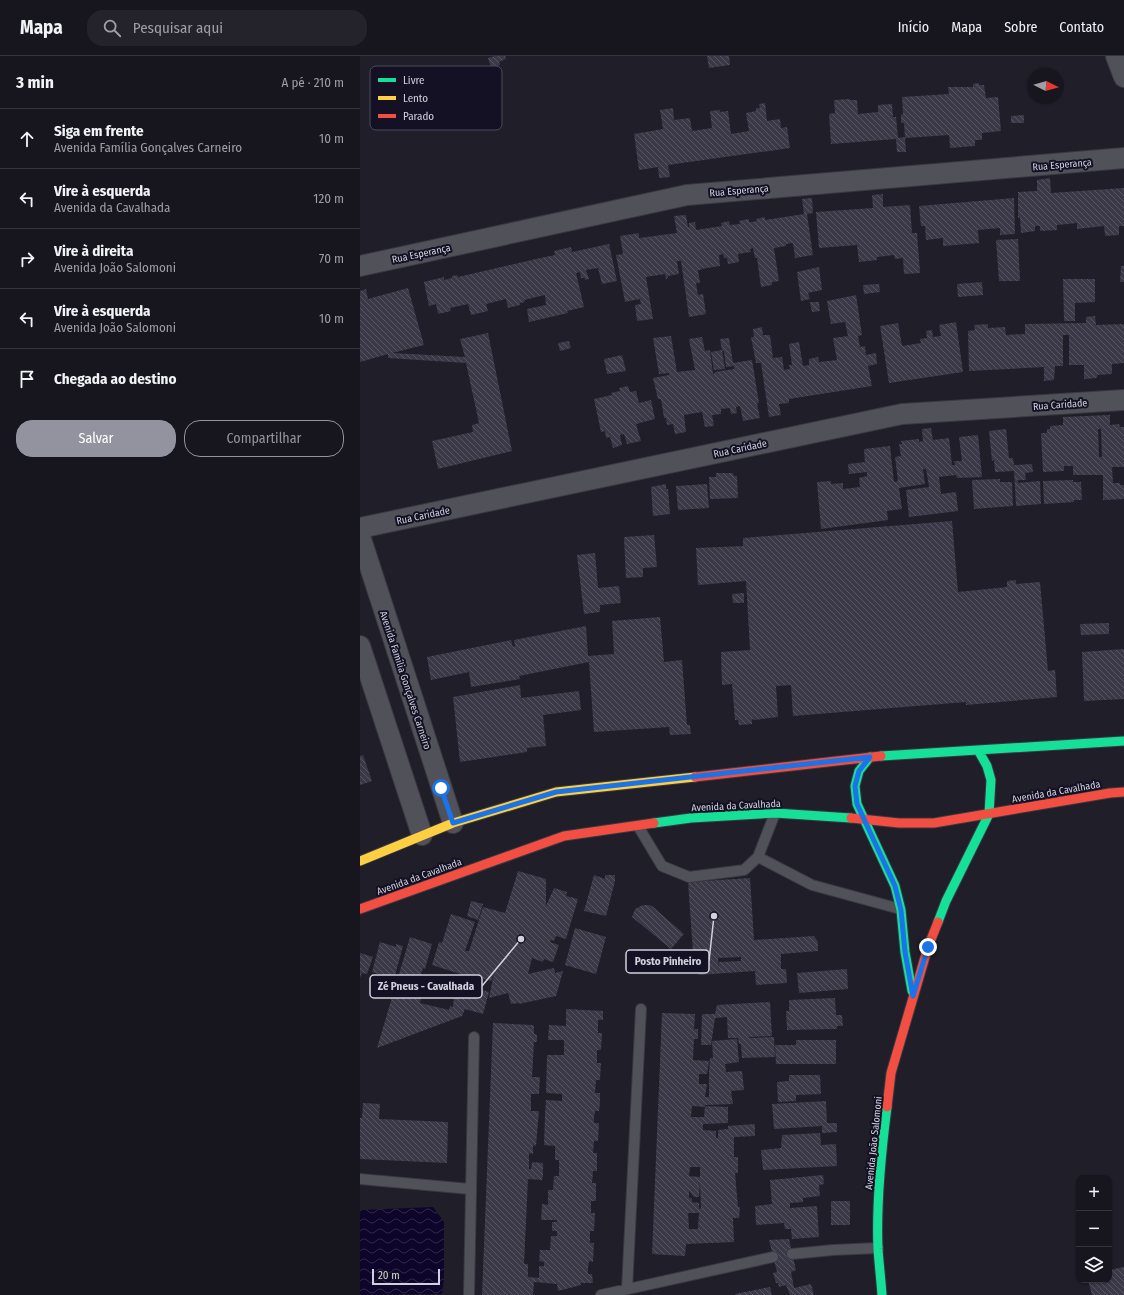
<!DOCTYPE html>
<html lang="pt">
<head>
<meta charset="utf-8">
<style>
	body { margin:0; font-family:"Fira Sans Condensed",sans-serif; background:#24232c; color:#f1f3f6 }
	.controls { position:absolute; right:12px; bottom:12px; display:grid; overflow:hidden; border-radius:8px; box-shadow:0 1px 3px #0004 }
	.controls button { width:36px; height:36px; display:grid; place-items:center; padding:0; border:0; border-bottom:1px solid #36353d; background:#17161f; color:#f1f3f6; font:20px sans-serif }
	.compass { position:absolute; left:668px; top:12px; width:36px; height:36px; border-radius:50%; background:#17161f; box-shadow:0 1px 3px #0004; rotate:95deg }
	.scale { position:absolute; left:12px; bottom:10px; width:68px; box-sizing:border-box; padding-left:4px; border:2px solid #d1d1de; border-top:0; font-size:11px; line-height:14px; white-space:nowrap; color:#d1d1de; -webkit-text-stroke:3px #131123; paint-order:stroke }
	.stop { position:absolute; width:12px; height:12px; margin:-9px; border:3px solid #1a73e8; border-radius:50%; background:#fff }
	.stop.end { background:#1a73e8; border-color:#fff; box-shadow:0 1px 4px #0008 }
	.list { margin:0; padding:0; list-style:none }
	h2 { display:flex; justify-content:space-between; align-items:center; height:52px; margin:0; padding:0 16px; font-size:17px }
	h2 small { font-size:13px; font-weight:400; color:#9e9fa4 }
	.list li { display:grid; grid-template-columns:26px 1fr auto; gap:12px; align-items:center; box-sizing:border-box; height:60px; padding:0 16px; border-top:1px solid #36353d }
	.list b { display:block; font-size:15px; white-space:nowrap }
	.list p { margin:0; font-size:13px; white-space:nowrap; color:#9e9fa4 }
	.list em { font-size:13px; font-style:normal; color:#9e9fa4 }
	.actions { display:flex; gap:8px; padding:12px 16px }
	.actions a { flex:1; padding:9px 0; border:1px solid #93929f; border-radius:16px; text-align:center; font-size:14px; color:#93929f }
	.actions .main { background:#93929f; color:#fff }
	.icon { flex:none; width:22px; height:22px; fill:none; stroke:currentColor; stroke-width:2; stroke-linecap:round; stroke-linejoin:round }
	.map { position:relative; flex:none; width:764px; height:1239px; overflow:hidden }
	header { display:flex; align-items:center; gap:24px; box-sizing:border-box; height:56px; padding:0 20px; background:#17161f; border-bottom:1px solid #36353d }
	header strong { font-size:19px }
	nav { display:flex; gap:22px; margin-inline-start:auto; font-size:14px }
	.search { width:280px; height:36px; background:#24232c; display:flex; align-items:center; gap:10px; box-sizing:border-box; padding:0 14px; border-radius:16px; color:#9e9fa4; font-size:15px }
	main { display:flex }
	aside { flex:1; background:#17161f }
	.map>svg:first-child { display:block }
	.water { fill:url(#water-waves) }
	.building { fill:url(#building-back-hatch); fill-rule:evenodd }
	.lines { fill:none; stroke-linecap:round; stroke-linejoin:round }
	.lane-casing { stroke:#3a3942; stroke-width:12 }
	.street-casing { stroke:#3a3942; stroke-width:22 }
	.fast-casing { stroke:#3a3942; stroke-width:11 }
	.slow-casing { stroke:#3a3942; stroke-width:11 }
	.jam-casing { stroke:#3a3942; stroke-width:11 }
	.lane { stroke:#515159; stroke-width:10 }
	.street { stroke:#515159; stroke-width:20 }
	.fast { stroke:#16e098; stroke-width:9 }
	.slow { stroke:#ffcf43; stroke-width:9 }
	.jam { stroke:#f24e42; stroke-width:9 }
	.route { stroke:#1a73e8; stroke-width:5 }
	.labels { text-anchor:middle; stroke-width:4; stroke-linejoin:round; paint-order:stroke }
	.street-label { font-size:10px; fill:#d1d1de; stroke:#131123 }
	.key { fill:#131123; stroke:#4c4b5b; stroke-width:1 }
	.key-label { font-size:11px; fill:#d1d1de }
	.leader { fill:none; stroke:#d1d1de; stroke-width:1.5 }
	.callout-dot { fill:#d1d1de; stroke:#131123; stroke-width:1.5 }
	.callout { fill:#131123; stroke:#d1d1de; stroke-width:1.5 }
	.callout-label { font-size:11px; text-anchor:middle; font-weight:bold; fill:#d1d1de }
</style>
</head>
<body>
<header>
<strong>Mapa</strong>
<div class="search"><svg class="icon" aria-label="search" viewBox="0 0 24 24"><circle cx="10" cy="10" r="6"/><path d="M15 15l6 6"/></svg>Pesquisar aqui</div>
<nav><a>Início</a><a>Mapa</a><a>Sobre</a><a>Contato</a></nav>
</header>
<main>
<aside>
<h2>3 min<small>A pé · 210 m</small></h2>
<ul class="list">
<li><svg class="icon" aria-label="ahead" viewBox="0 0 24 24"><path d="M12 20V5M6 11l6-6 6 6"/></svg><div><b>Siga em frente</b><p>Avenida Família Gonçalves Carneiro</p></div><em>10 m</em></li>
<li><svg class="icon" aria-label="left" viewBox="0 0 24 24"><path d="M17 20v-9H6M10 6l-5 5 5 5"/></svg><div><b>Vire à esquerda</b><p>Avenida da Cavalhada</p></div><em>120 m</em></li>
<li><svg class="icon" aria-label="right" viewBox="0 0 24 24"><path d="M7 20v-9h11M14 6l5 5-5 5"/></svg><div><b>Vire à direita</b><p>Avenida João Salomoni</p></div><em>70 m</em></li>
<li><svg class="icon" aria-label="left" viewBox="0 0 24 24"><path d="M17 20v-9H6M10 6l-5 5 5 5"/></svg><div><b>Vire à esquerda</b><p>Avenida João Salomoni</p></div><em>10 m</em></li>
<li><svg class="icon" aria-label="arrive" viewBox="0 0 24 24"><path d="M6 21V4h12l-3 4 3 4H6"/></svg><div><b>Chegada ao destino</b></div></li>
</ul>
<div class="actions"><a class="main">Salvar</a><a>Compartilhar</a></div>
</aside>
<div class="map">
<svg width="764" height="1239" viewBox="0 0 764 1239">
	<defs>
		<pattern id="water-waves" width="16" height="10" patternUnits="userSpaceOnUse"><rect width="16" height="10" fill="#0e052b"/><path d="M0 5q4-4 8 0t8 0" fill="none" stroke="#302849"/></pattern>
		<pattern id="building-back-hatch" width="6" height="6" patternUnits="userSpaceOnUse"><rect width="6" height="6" fill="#3b3948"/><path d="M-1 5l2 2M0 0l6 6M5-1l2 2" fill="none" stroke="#565562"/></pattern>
	</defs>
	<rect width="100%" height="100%" fill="#1f1e29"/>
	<path class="water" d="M73 1151 84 1166V1224L82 1238 0 1239V1154Z"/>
	<path class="building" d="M135 0H145L146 3 139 6 140 9 131 12 128 2Z
		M347 0H369L370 9 349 12Z
		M619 27V29H624L626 42 638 41 641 75 622 77V84H615V90L590 92 589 79 545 82 544 67H541V59L543 58 542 41 589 38 588 31H613V28Z
		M490 43V44H497L498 58 518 56V49L532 48 533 61H536L538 82 545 81 546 96H537L536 83 471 88 469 58 475 57 474 44Z
		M405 47 407 65 420 63 421 72 427 71 430 92 308 109 310 121 299 122 298 111 279 114 274 78 303 73 300 54 313 52 314 64 330 62 332 75 352 72 350 55 360 54V56L368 55 371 78 389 75 386 57 396 55V52H400L399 48Z
		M664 59V67H651V60Z
		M690 122 691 137 764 132V170H759V179L745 180 744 170 717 173V167L697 169V174L680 175V170H675V175L661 177 660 161 658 162V136L677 135V124Z
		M523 138V151L550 149 552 177H557L560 217 544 218 543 202 535 203 534 199 517 201V204L499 206 497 189 459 192 456 156 513 152 512 139Z
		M452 142 453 157 447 158 453 199 435 202 433 187 426 188V190L414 192 419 225 412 226V229L401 231 397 202H395L393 192 390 193 391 196 378 198 379 206 368 208 367 202H364L363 198 359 199 360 210 341 213 342 214H338L340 227H336L338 239 343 238 346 258 329 261 321 205H317L319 218 308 220V222L306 223 305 218 286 221 293 263 277 265 275 249 281 248 280 243 265 246 256 199 263 198 260 180 279 177V182L317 177 314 160 326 159 328 171H329V167L335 166 336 174 362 170 361 167 369 165 370 169 380 168 379 165 389 163V166H392L397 165 396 163 405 161V164L444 158 442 143Z
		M654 142 655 178 640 179V172L618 174 619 187 583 190V182L566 184 565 170H561L559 150Z
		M658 183 660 225H639L636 184Z
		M249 188 257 225 242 228 238 212 226 214 229 223 225 224V222H221L220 216 216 217 224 251 207 255 208 257 169 266 167 253 186 249 185 239 164 244 165 246 160 247V249L148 252 146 243 126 248 128 255 111 259 108 248 90 252 91 255 78 258 76 248 69 250 64 226 84 221V224L92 222V220L97 219 98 221 176 203 195 199 194 195 211 191 212 196Z
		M761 210H764V226H760Z
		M459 211 462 234 448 237 450 243 441 245 437 216Z
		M703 223H735V246L715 247V265H704Z
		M622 226 623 239 598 241 597 228Z
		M519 228 520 236 504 238 503 229Z
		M48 232 64 289 32 297 105 301 100 283 128 277 152 395 78 413 72 385 113 376 112 369 119 367 106 307 28 302V298L0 306V235L6 233 8 243Z
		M496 239 502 279 498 280 500 291 505 290 506 299 516 297 517 308 508 310 512 330 429 343V347L419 348 421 359 409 361 401 307H396L391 281H394L393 273 402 271 403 279H410L413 302 422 301 424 314 430 313 429 309H432L429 288 439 286 443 310 449 309V303L458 301 459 306 477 304 473 282 488 280 485 266 471 268 467 245Z
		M450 246H459L460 255 452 256Z
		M735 260 736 269 764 268V307L752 308V318L737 319V322L724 323V309H709V279H703V310H695L694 324 684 325V311L609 315 608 275 615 274 614 269 628 268V272L645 271 646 279 665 278V268L726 267V261Z
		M596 266 603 316 529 327 520 270 538 267 542 290 561 287 560 283 567 282 566 275 572 274 573 281 581 280 579 269Z
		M311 280 317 316 335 314 329 283 342 281 345 295 350 294 353 318 355 317V316L374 313V310L366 311 364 295H362L360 283 369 282 373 307 392 304 399 347H397L400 362 383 365 380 350 376 351 377 357 371 358 370 352 361 353V358L352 359 354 370 345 371 342 356 324 359 326 376 315 378 313 368 307 369 306 362H304L301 343H298L293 322 309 319V317L299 318 293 282Z
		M209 285 211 292 200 295 198 287Z
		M362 294 365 313 354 314 351 296Z
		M262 299 266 315 247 318 244 303Z
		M268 330 270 336 276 335 279 347 291 344 295 363 276 368 281 385 267 388 264 378 260 379 262 389 253 392 250 381 246 382 245 375 241 376 234 343 252 339 251 337 260 335 259 332Z
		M750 359V369L759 368 760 371H764V411H752L753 427H760V429H764V443L743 444V419H713V410H704V415L683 416 681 377H687V373H690V370L703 369V361ZM738 373H741L742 401H739Z
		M571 372 573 384 589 382 592 409H595L594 405H602L599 381 618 379 622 421 597 422 596 419 579 421 581 438 596 436 598 455 549 461 546 434 569 431 566 413H563L565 428 539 432 542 453 527 455 528 464 461 473 457 426 471 425V428L483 427V433L500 431 499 422 507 420V416L489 418 488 408 505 406 504 393 530 390 534 426 538 425 535 401 541 400 539 388H542L541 385 559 383V386L563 385 562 373Z
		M646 373 649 402H653L654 409 672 408 673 416 665 417 666 424H658V427L680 425 681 448 656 450 654 415 635 416 634 404 632 405 629 375Z
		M356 417H373L374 420H377L378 442 350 443 349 421H356Z
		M640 423V426H652L653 450 614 453 612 424Z
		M713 424V426H721L722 444H714V446L684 448 683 425Z
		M306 428V433H308L310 458 293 460 291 431Z
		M347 428 349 452 318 454 316 430Z
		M592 465 598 536 647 531V525L656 524V528L680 526 688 615 695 614 697 641 606 649V646L433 660 431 629 416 630 418 661 395 664 392 663V668L379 669 378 664H375L372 628 362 629 361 596 390 594 386 525 338 529 336 492 383 490V482Z
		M294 479 297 511 283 512V521L266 522 264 481Z
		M235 497 238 532 259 530 261 547 240 549V556L224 558 217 499Z
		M384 537V547H373L372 538Z
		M300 561 304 606 322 604 327 669H330L331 678 310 679 309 671 234 676 229 606 159 620 160 623 111 631 109 616 71 624 67 601 151 584 153 591 155 590 154 584 226 570 228 600 254 598 252 565Z
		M749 567V578L721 579 720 568Z
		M764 593V643L724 645 722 596Z
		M160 629 161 642 219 635 221 654 183 659 186 690 167 692V696L100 706 93 641Z
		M3 699 12 725 0 729V700Z
		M158 815 186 823V850L194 832 207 836 206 840 218 843 206 883 196 880 194 885 191 884 190 886 199 889 193 906 184 903 183 906 172 902 168 918 194 912 195 917 203 915 196 940 159 948V947L151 948 148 937 129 942 134 917 131 925 117 921 116 923 72 909 79 886 82 887 91 858 115 866 105 895H109L123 851 145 857Z
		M234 819 245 823V819H255V825L246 860 224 855Z
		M390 822 394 884 454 880 458 886V895L421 898V913H426L427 927 396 929 395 915 338 919 337 896H333L328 826ZM381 901V905L359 906V913L358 902Z
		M111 845 123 848 118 864 107 860Z
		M283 849H288L292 850 324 878 311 893 272 861 275 853Z
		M215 872 246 881 236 918 205 909Z
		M50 881 72 888 65 913 63 912 54 940 61 942 60 947 89 954 90 950 93 951 94 940H96L100 928 129 936 123 958 105 953 102 960 17 992Z
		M20 886 36 891V888L43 890 34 923 12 916Z
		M0 897 13 901 7 918 2 917 0 922Z
		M487 913 488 933 439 937 437 917Z
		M475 942 476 959H482L483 970H477V973L427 974 426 955H429V944Z
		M410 946 412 980 389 981V982L414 981 415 1001 382 1002 381 988H379L378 982H368L367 961 355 962 351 989H341L342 958H355L357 949Z
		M206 953 243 955V964H238V977H242L241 994H237V1007H241L240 1024H236L235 1037H240V1046L239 1055H235L234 1061V1067H239L238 1085H234L233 1097H237V1115H233L232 1127H236V1145H231V1157H235L234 1175H230V1187H234L233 1206 229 1205 228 1212V1218H232L233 1227H220L221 1229 198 1235 197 1228 174 1226 173 1239H122L133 967 172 969 174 970V978L177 979V986H174L172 1021H180L179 1038H171V1055H179L176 1090 173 1089V1098L169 1097V1113H171L172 1106 183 1107V1120L182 1124 168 1123 164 1208H168V1221L179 1222V1210H184V1206L179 1205 180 1194H190L191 1180H197V1175H192V1166H197V1164H181L182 1148 188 1149V1134H193L194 1120H199V1104H195V1090L184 1089 185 1059 186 1044 202 1045V1038L186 1037 187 999H204V984H188L189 969 206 970Z
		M302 957 335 958 334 973H338V983H334L333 1004 349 1005 347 1018H339V1028H347L345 1041H349V1017L350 1002H353L352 985 377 983 379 1006 365 1008 366 1016 382 1015 384 1034 371 1035 373 1048 345 1049V1051L332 1050 331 1061H344L345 1050 368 1051V1067L343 1068V1074L356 1075V1082H358V1074L368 1073V1070L395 1068V1080L374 1081V1101H378V1117H375L378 1151H380L379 1162H373L374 1186 326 1188 325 1200 292 1198ZM330 1111H340V1121L329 1120ZM340 1125 341 1152 339 1153V1147L332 1146V1142H329V1135L334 1141H339ZM328 1157H339L338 1173H329Z
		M436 984H476V1008H416L415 989H436Z
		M429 1019H460L461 1038 436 1039V1045L418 1046 417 1026 429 1025Z
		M466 1045 467 1067H477V1076L462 1077V1070L414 1073 412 1048Z
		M3 1047 20 1048 19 1063 88 1066 87 1107 0 1103V1062H2Z
		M460 1077 461 1089 476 1088 477 1110 403 1114 401 1094 421 1092 422 1079Z
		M463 1119 464 1128 459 1129 460 1140 443 1142V1146L430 1147V1152L457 1150 459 1181 432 1183 431 1173H425L424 1167 396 1169 395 1150 412 1148 410 1124Z
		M471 1145H490V1169H471Z
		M429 1183 436 1214 431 1216 434 1232 451 1228 454 1239H430L426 1229 419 1231 418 1227H416L413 1217 417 1216 409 1184Z
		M764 1211V1239H732L728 1224H749V1214Z
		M410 1231 412 1239H375V1238Z"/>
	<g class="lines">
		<defs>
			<path id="lane" d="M278 770 302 810 329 821 384 814 398 801 415 757
				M398 801 452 829 540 853
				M0 1123 110 1133
				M432 1198 473 1194 518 1192
				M267 1233 281 953
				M109 1239 114 981
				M241 1239 413 1201"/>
			<path id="street" d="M756 0 764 21
				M0 210 327 139 764 102
				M0 472 542 358 764 344
				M0 480 93 767
				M0 590 62 779"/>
			<path id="fast" d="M521 700 764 685
				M510 701 499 715 495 730 497 748 535 830 541 854 545 896 552 935
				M294 767 331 762 415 757 491 762
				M578 866 586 845 629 758 631 724 627 710 618 694
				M522 1239C521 1224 519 1208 518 1193 516 1146 521 1098 527 1051"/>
			<path id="slow" d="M0 805 93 767 196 736 335 721"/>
			<path id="jam" d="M335 721 521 700
				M491 762 539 767H574L750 737 764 736
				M0 853 204 780 294 767
				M527 1051 531 1017 568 891 578 866"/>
		</defs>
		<use href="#lane" class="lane-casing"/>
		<use href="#street" class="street-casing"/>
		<use href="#fast" class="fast-casing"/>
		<use href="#slow" class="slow-casing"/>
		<use href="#jam" class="jam-casing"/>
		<use href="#lane" class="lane"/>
		<use href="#street" class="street"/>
		<use href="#fast" class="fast"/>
		<use href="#slow" class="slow"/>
		<use href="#jam" class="jam"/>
	</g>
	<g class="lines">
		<path class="route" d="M81 732 93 767 196 736 510 701 499 715 495 730 497 748 535 830 541 854 545 896 553 940 568 891"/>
	</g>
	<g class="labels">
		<g class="street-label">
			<text transform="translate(702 108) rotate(-5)" y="4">Rua Esperança</text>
			<text transform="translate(379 134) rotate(-5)" y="4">Rua Esperança</text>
			<text transform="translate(61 197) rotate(-12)" y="4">Rua Esperança</text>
			<text transform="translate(700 348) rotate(-4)" y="4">Rua Caridade</text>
			<text transform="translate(380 392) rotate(-12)" y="4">Rua Caridade</text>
			<text transform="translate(63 459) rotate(-12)" y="4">Rua Caridade</text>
			<text transform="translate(46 624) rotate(72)" y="4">Avenida Família Gonçalves Carneiro</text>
			<text transform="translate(696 735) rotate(-10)" y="4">Avenida da Cavalhada</text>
			<text transform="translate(376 749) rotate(-3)" y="4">Avenida da Cavalhada</text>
			<text transform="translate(59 820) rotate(-20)" y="4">Avenida da Cavalhada</text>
			<text transform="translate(513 1087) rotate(-84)" y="4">Avenida João Salomoni</text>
		</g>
	</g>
	<rect x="10" y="10" width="132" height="64" rx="6" class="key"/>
	<rect x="18" y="22" width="18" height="4" fill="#16e098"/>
	<rect x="18" y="40" width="18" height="4" fill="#ffcf43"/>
	<rect x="18" y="58" width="18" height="4" fill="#f24e42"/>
	<g class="key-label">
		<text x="43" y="28">Livre</text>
		<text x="43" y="46">Lento</text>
		<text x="43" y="64">Parado</text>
	</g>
	<path class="leader" d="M354 860L349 905M161 883L122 930"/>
	<g class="callout-dot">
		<circle cx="354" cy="860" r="4"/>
		<circle cx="161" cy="883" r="4"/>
	</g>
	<g class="callout">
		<rect x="266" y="894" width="83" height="23" rx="4"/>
		<rect x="10" y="919" width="112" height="23" rx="4"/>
	</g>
	<g class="callout-label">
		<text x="308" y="909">Posto Pinheiro</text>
		<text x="66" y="934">Zé Pneus - Cavalhada</text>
	</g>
</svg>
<div class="controls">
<button>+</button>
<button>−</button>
<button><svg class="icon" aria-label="layers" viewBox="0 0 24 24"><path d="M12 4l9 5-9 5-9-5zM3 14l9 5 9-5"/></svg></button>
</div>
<svg class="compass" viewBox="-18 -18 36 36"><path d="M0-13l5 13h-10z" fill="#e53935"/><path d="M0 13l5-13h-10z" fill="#9e9fa4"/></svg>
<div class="scale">20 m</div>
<div class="stop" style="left:81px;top:732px"></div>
<div class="stop end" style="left:568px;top:891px"></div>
</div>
</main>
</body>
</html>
